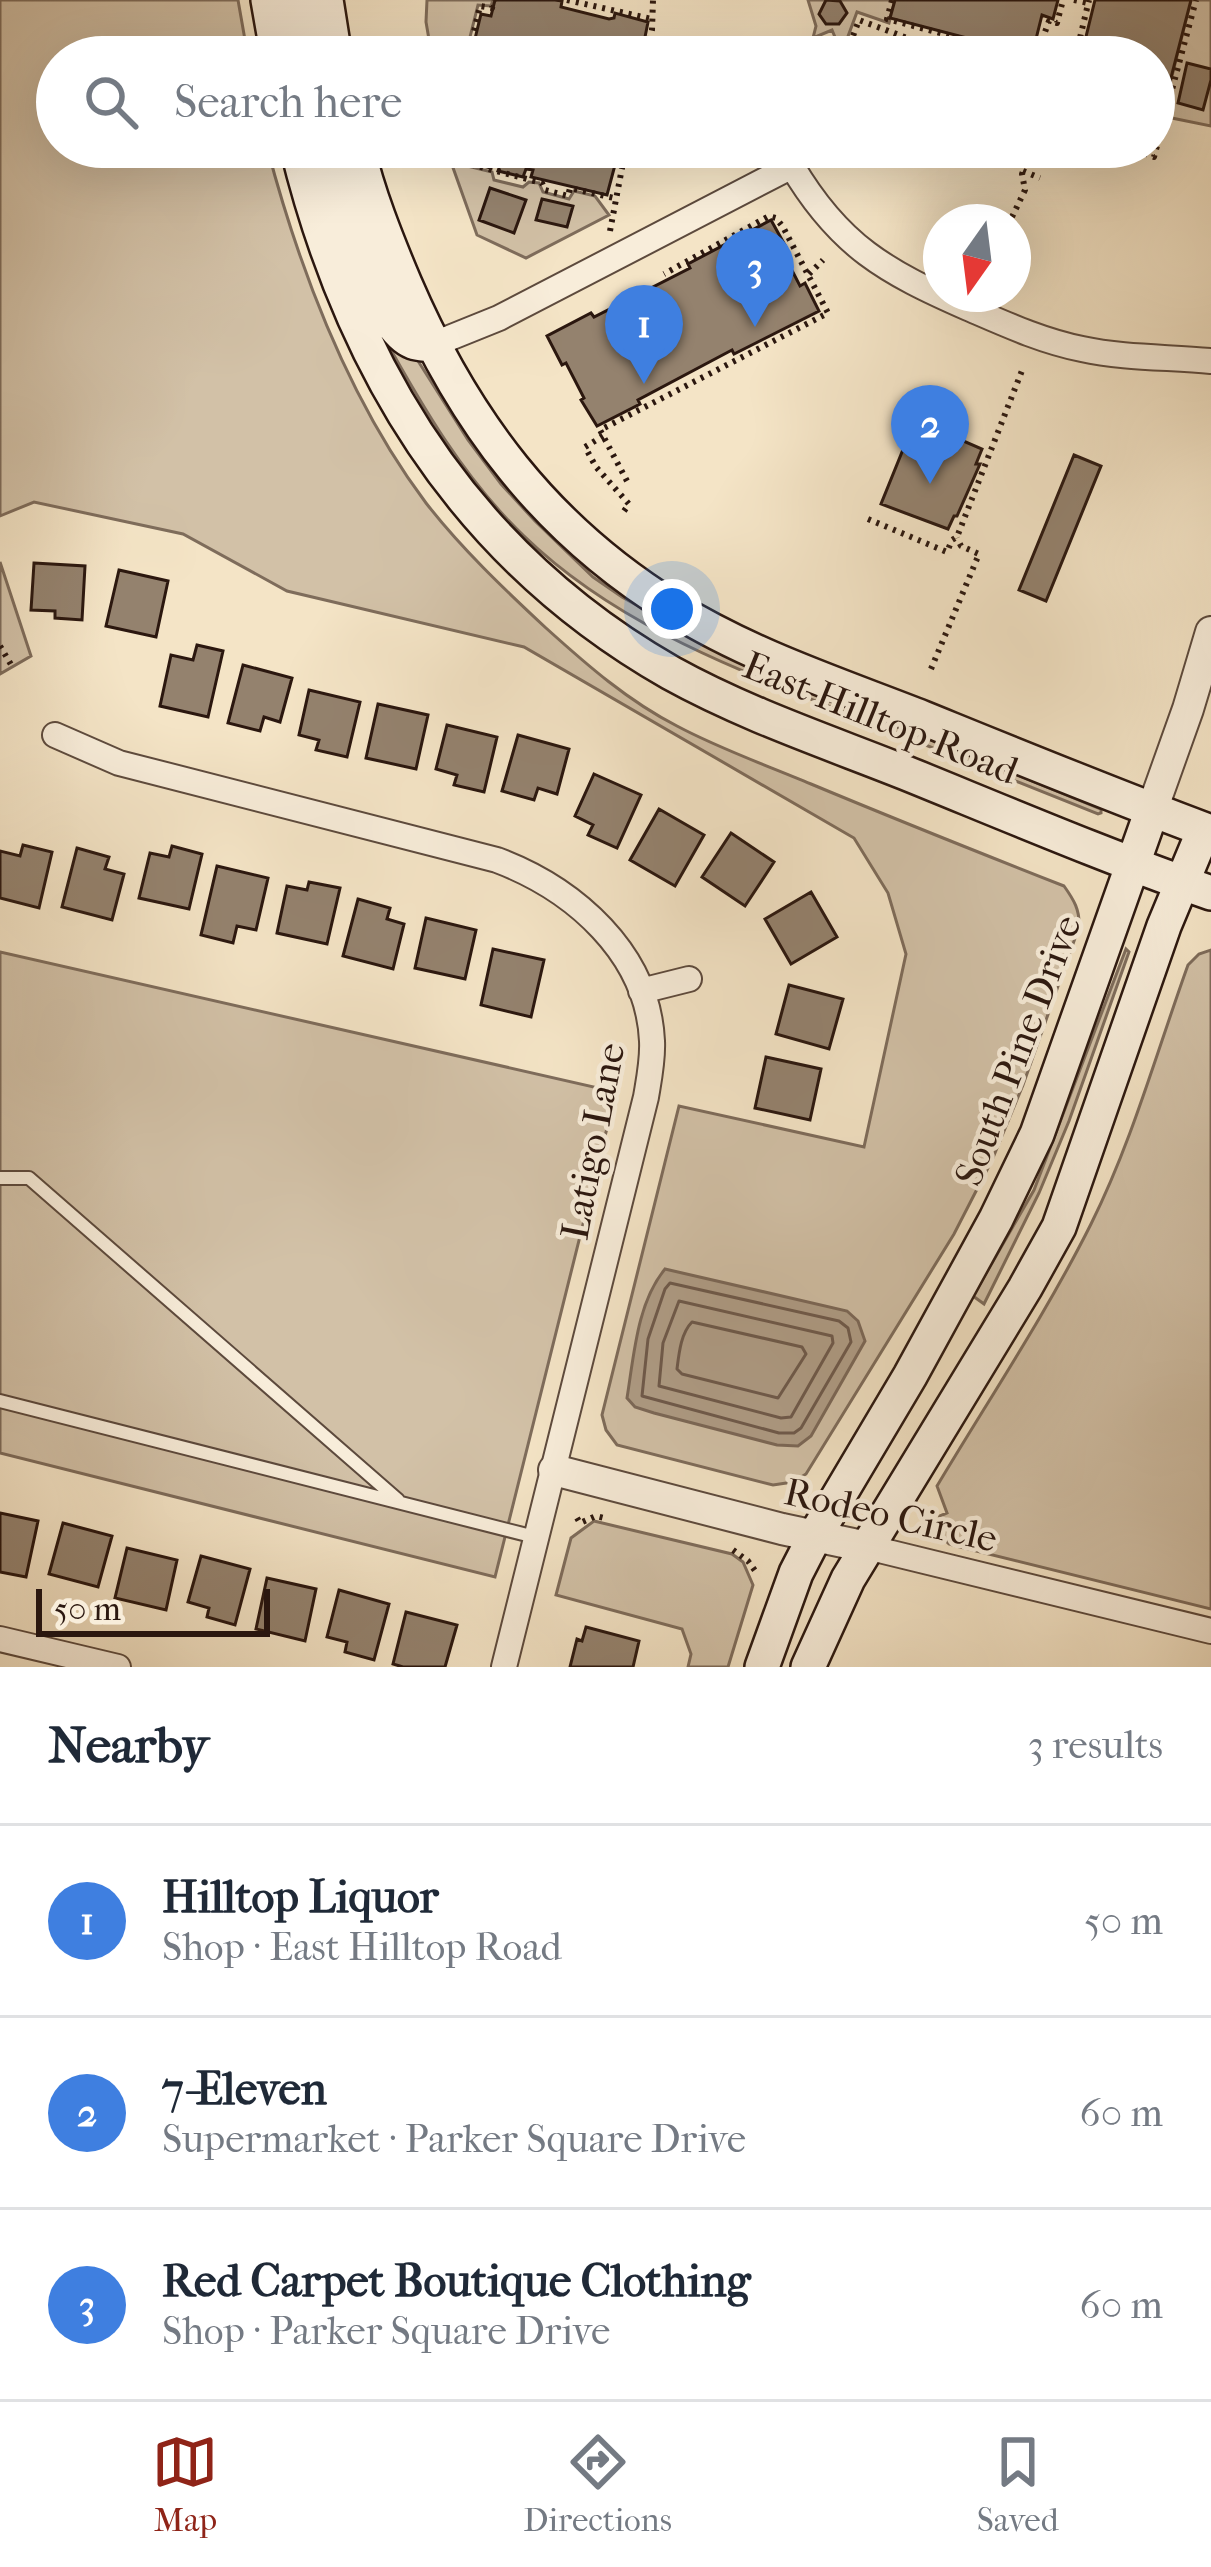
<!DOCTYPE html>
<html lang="en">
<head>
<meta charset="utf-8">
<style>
	body { margin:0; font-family:"IM FELL French Canon",serif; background:#f2f2f3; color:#1f2937 }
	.compass { position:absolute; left:923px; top:204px; width:108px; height:108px; border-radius:50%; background:#fff; box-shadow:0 12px 48px #0002; rotate:194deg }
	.scale { position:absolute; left:36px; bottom:30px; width:234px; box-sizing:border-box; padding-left:12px; border:6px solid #2b170f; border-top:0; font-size:33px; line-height:42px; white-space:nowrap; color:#2b170f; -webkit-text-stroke:9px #f8edda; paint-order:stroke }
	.you { position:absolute; left:672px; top:609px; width:42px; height:42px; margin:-30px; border:9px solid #fff; border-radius:50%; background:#1a73e8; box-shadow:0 0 0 18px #1a73e833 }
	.badge { display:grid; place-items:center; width:78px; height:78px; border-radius:50%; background:#8f2418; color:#fff; font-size:39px; font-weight:700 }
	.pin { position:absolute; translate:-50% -99px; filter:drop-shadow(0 3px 6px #0008) }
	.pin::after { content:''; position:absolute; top:63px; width:42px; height:36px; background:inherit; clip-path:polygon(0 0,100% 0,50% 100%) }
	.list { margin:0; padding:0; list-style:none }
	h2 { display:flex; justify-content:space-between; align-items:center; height:156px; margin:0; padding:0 48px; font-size:51px }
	h2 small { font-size:39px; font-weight:400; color:#747a83 }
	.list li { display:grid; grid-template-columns:78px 1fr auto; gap:36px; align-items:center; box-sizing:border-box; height:192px; padding:0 48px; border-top:3px solid #e0e1e3 }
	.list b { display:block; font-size:45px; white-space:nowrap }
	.list p { margin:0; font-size:39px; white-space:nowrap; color:#747a83 }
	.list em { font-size:39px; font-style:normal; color:#747a83 }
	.icon { flex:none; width:66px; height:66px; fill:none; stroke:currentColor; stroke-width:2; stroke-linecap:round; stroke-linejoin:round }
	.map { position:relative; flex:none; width:1211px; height:1667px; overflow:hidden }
	.search { position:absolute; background:#fff; box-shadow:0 12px 48px #0002; left:36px; right:36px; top:36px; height:132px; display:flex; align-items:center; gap:30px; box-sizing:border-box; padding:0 42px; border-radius:66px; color:#747a83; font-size:45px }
	.sheet { height:732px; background:#fff }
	nav { display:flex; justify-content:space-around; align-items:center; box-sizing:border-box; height:168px; border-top:3px solid #e0e1e3; background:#fff; font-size:33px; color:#747a83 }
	nav a { display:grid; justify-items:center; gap:6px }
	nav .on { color:#8f2418 }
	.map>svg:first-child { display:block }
	.green { fill:#d2c1a7; stroke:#7e6c5b; stroke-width:3 }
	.water { fill:#b09e88; stroke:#7b6858; stroke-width:3 }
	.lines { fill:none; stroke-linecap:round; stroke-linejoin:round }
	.shore { stroke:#6e5a4c; stroke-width:3 }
	.building { fill:#94826e; stroke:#2b170f; stroke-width:3 }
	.service-casing { stroke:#5d4a3d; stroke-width:16 }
	.minor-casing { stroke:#5d4a3d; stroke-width:28 }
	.tertiary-casing { stroke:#5d4a3d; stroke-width:34 }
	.secondary-casing { stroke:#2b170f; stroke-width:38 }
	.path { stroke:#2b170f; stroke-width:6; stroke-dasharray:3 6; stroke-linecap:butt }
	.service { stroke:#f8edda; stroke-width:12 }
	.minor { stroke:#f8edda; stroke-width:24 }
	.tertiary { stroke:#f8edda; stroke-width:30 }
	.secondary { stroke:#f8edda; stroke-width:33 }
	.labels { text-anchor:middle; stroke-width:9; stroke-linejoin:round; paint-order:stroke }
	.street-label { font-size:39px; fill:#2b170f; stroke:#f8edda }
</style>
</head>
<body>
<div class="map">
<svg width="1211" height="1667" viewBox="0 0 1211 1667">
	<rect width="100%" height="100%" fill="#f4e4c6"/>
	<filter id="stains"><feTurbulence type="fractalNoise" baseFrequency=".00167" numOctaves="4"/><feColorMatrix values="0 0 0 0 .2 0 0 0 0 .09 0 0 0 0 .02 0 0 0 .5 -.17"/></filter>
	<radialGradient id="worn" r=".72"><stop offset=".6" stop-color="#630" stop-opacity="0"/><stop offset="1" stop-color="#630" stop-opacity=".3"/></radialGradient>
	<path class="green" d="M0 0H238L248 57H57V147H267C300 272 348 399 426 503 461 548 504 589 546 628 587 665 628 701 677 726 720 749 766 765 811 784 895 819 980 853 1064 886 1074 900 1080 910 1079 927L1023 1085 992 1160 954 1234 806 1474 793 1482 773 1485 617 1445 606 1430 602 1415 679 1106 864 1147 906 954 888 893 854 838 524 647 287 591 183 534 34 502 0 516Z
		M427 0H493L491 6 478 5 465 57H432L426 22Z
		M808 0H895L889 23 857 12 847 39 837 42 832 30 813 38 816 26Z
		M1191 0H1211V126L1162 116Z
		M451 162 492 172 494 180 523 187 529 182 539 183 543 192 569 199 574 191 595 196 609 215 526 258 477 235Z
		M382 334 413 353 468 440 501 484 535 521 593 577 622 597 733 659 1101 809V813L1098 814C1013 780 928 746 843 712 729 666 614 623 524 536 464 479 422 406 382 334Z
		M0 562 31 656 0 674Z
		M1126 949 1129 952 1069 1121 1039 1193 984 1304 973 1296 1034 1190Z
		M1211 950V1609L956 1546 949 1544 934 1529 940 1516 947 1513 937 1486C989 1399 1046 1314 1091 1224 1132 1142 1157 1051 1188 965L1199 954Z
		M0 952 616 1092 495 1577 0 1453Z
		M594 1521 732 1554 743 1562 753 1585 728 1667H688L691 1654 682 1629 556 1595 571 1538Z"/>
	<path class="water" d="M665 1269 847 1311 858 1321 865 1341 811 1436 798 1446 777 1445 654 1413 635 1407 627 1398C634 1355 637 1303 665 1269Z"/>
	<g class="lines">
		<path class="shore" d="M670 1283 839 1321 848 1328 851 1342 801 1428 794 1433H779L642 1396 648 1339 665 1289Z
			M679 1301 832 1336 833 1343 791 1417 781 1418 659 1386 663 1343Z
			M692 1322 802 1347 806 1354 778 1398 682 1374 677 1369C679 1353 681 1333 692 1322Z"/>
	</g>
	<path class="building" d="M495 0H555L562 1 561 7 609 19 614 18 615 13 648 22 641 57H459L462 44 473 47 481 14 491 16Z
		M826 0 840 1 847 13 839 24H826L819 14Z
		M895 0H1058L1053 19 1042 15 1032 55 890 18Z
		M1095 0H1191L1158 128 1154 127V57H1081Z
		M1187 63 1211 69V80L1203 110 1178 103Z
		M460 147H618L619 150 607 195 531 177 533 170 526 169 523 177 498 171 501 163 492 160 491 168 456 159Z
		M490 188 526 200 514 233 479 220Z
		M542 199 573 206 567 227 536 220Z
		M771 220 786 247 781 249 800 286 805 283 819 311 734 354 732 350 638 400 640 404 597 426 581 400 584 398 566 363 562 365 547 336 591 313 594 317 690 268 688 264Z
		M915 420 982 449 976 464H980L957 516H954L948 529 881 504Z
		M1074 455 1101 466 1046 601 1019 590Z
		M34 563 85 566 82 620 55 618V611L31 610Z
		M119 570 168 581 156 637 106 626Z
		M197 645 223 651 208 717 160 706 171 655 193 660Z
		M243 665 292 678 280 722 264 717 260 731 228 723Z
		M309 690 360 702 347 757 316 750 319 740 299 735Z
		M378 704 428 715 416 769 366 758Z
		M447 725 497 737 484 792 454 785 457 775 436 769Z
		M518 735 569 749 557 794 538 788 534 800 502 791Z
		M594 774 641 795 617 848 588 835 593 825 575 816Z
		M659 809 704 835 675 886 630 860Z
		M731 833 774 862 745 906 702 877Z
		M23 845 52 852 39 908 0 898V851L20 856Z
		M172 846 202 854 189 909 139 898 150 853 169 857Z
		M77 848 109 857 105 869 124 874 112 920 62 907Z
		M217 866 268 878 256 930 237 926 233 943 201 935Z
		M309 882 340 888 327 944 277 933 287 886 307 890Z
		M811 892 837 937 791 964 765 919Z
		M358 899 390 908 387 919 404 924 393 969 343 956Z
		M426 918 476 930 465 979 415 968Z
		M493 949 544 960 531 1017 481 1005Z
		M789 985 843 999 829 1049 776 1034Z
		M766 1057 821 1069 810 1120 755 1108Z
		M0 1513 38 1521 26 1577 0 1572Z
		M63 1523 112 1536 98 1587 49 1574Z
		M127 1548 177 1560 166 1610 115 1598Z
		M201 1556 250 1569 235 1625 207 1617 209 1608 188 1602Z
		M267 1578 316 1589 305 1641 256 1629Z
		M339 1590 389 1604 374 1660 345 1652 347 1642 327 1637Z
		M406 1612 457 1625 445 1667H403L393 1664Z
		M586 1627 639 1641 633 1667H570L577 1639 582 1641Z"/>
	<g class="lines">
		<defs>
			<path id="service" d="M0 1178H29L398 1500
				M0 1401 535 1537"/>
			<path id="minor" d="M432 345 499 318 792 166C839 246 886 272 968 308 1005 324 1042 341 1082 349 1123 358 1168 357 1211 361
				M55 735 119 763 497 860C574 889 648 953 652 1041 653 1060 649 1079 646 1097L504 1667
				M641 991 689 979
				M867 1547 1211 1631
				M0 1639 118 1667"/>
			<path id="tertiary" d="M1152 810 1188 709 1211 632
				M554 1470 782 1529 867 1547"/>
			<path id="secondary" d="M268 0 278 57
				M295 0 304 57
				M326 0 335 57
				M297 147C352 372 467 557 671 673 745 714 828 742 906 773 1007 814 1108 857 1211 893
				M325 147C337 188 373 327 413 342 419 344 425 344 432 345
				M357 147C368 194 386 239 405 284 464 421 545 529 673 608 750 656 839 685 923 718 1019 757 1114 796 1211 832
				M762 1667 796 1573 815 1536 910 1376 996 1219 1037 1134 1152 810
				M808 1667 848 1579 1025 1288 1059 1227 1164 926 1204 830"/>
		</defs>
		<use href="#service" class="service-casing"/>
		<use href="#minor" class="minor-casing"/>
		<use href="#tertiary" class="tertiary-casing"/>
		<use href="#secondary" class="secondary-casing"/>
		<path class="path" d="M567 0 652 19
			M892 0 887 19 1031 57
			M1074 0 1088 3
			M850 44 859 20 958 57
			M1078 46 1089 0
			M468 57 480 6 492 8 494 0
			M646 57 652 30 653 0
			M1036 57 1049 21 1057 23 1063 0
			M1128 147 1154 157 1196 0
			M454 160 542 183 545 190 568 196 570 188 614 198
			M1023 171 1040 178
			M1012 217 1025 190 1022 174 1030 153
			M610 231 626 147
			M809 274 823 260
			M603 436 585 447 596 467 629 504 624 511
			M627 481 600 430 828 313 783 227 776 218 769 216 664 274
			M868 519 947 552 952 540 957 537 1023 368
			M0 646 13 668
			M931 669 979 554 961 546 957 538
			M577 1518 580 1523 596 1516 604 1518
			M733 1550 748 1561 756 1572"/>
		<use href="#service" class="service"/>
		<use href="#minor" class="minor"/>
		<use href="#tertiary" class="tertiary"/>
		<use href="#secondary" class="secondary"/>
	</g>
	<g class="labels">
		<g class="street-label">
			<text transform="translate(881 717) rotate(22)" y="14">East Hilltop Road</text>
			<text transform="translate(1017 1050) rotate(-69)" y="14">South Pine Drive</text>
			<text transform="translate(592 1141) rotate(-79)" y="14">Latigo Lane</text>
			<text transform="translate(891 1514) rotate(13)" y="14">Rodeo Circle</text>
		</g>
	</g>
	<rect width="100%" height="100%" filter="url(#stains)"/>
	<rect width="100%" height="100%" fill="url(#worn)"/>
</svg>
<svg class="compass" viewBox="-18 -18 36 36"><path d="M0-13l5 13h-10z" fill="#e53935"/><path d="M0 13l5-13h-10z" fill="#747a83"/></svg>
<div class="scale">50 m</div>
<div class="you"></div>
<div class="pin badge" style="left:644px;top:384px;background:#3f7fe0">1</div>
<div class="pin badge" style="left:930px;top:484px;background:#3f7fe0">2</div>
<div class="pin badge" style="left:755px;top:327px;background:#3f7fe0">3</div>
<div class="search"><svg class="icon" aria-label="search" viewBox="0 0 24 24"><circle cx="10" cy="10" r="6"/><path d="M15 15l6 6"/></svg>Search here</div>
</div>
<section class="sheet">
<h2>Nearby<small>3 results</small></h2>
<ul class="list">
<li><span class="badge" style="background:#3f7fe0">1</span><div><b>Hilltop Liquor</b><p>Shop · East Hilltop Road</p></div><em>50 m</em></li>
<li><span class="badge" style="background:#3f7fe0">2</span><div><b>7-Eleven</b><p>Supermarket · Parker Square Drive</p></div><em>60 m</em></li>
<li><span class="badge" style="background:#3f7fe0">3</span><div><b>Red Carpet Boutique Clothing</b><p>Shop · Parker Square Drive</p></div><em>60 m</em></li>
</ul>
</section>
<nav>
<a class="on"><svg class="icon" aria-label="map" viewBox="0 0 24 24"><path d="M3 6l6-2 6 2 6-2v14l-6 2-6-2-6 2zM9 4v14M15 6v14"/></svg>Map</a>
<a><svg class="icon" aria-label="directions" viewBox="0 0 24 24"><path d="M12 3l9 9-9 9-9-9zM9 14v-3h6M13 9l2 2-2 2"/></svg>Directions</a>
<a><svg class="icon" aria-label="saved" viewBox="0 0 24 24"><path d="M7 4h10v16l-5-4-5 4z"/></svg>Saved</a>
</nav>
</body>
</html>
